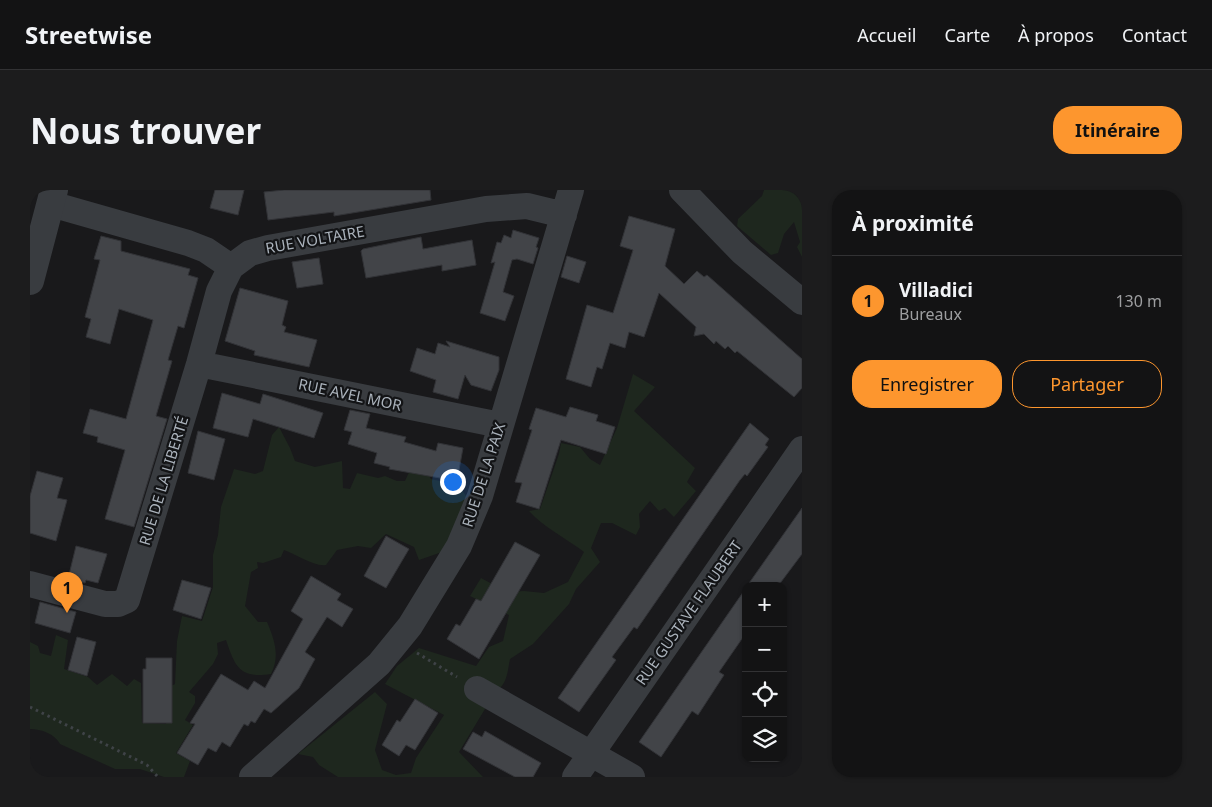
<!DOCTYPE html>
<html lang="fr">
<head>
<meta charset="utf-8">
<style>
	body { margin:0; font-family:"Noto Sans",sans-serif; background:#1c1c1d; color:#f1f3f6 }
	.controls { position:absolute; right:15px; bottom:15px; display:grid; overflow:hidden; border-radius:10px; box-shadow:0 1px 4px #0004 }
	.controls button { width:45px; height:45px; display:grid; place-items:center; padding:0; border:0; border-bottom:1px solid #323234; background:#131314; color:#f1f3f6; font:25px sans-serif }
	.you { position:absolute; left:422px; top:291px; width:18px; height:18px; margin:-12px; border:4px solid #fff; border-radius:50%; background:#1a73e8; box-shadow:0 0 0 8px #1a73e833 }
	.badge { display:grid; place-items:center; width:32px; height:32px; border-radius:50%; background:#fd962e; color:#111; font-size:16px; font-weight:700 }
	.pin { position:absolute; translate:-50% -41px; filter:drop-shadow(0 1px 2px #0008) }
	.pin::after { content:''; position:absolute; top:26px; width:18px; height:15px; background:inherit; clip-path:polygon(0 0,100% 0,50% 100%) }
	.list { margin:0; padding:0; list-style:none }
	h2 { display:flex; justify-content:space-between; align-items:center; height:65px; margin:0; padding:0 20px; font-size:21px }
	h2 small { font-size:16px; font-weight:400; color:#9d9ea0 }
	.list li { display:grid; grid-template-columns:32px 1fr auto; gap:15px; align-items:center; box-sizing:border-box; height:90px; padding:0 20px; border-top:1px solid #323234 }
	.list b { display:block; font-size:19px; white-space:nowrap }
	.list p { margin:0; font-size:16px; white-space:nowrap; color:#9d9ea0 }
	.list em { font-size:16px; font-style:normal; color:#9d9ea0 }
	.actions { display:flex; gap:10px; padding:15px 20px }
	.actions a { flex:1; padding:11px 0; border:1px solid #fd962e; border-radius:20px; text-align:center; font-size:18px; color:#fd962e }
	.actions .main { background:#fd962e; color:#111 }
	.icon { flex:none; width:28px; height:28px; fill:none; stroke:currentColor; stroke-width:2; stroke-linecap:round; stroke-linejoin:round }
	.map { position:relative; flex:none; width:772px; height:587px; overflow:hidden; border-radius:20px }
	header { display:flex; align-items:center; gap:30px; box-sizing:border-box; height:70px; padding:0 25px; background:#131314; border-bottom:1px solid #323234 }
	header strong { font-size:24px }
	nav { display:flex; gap:28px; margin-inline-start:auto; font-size:18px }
	.intro { display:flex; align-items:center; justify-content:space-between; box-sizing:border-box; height:120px; padding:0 30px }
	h1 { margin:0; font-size:35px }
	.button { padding:12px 22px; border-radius:20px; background:#fd962e; color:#111; font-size:18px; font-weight:700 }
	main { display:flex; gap:30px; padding:0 30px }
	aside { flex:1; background:#131314; border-radius:20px; box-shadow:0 1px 4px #0004 }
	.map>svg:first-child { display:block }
	.green { fill:#1e271e }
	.building { fill:#424448; stroke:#323337 }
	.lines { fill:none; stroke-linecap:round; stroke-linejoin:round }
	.path { stroke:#3f4347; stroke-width:3; stroke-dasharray:2.5 4; stroke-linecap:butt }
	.minor { stroke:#393c40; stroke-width:26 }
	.tertiary { stroke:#393c40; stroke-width:28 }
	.labels { text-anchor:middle; stroke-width:4.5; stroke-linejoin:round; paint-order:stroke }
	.street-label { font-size:15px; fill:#aab2bb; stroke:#131416 }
</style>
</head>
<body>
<header>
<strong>Streetwise</strong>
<nav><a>Accueil</a><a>Carte</a><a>À propos</a><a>Contact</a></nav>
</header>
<div class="intro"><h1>Nous trouver</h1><a class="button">Itinéraire</a></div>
<main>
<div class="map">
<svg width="772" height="587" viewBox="0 0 772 587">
	<rect width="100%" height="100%" fill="#19191b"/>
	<path class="green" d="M734 0H772V67L767 57 770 52 764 32 754 44 748 63 741 65 707 36 708 29 732 6Z
		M603 184 625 197 604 221 665 278 657 292 666 301 644 327 635 318 629 321 620 311 609 324 610 337 606 345 582 333H571L561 358 570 372 546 399 539 414 503 454 480 469C476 490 477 497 456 506L455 519 429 562 453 587H308L289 575 283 567 268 564 345 502 357 514 345 560 352 580 366 585 381 583 386 568 414 525 355 494 367 476 389 458 446 476 459 457 473 451 479 425 440 406 451 388 477 402 494 401 514 403 538 392 554 362C537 349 512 336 499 321L510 319 529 264 531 253 550 257 560 269 570 275 587 238Z
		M249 237 260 258 265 271 285 277 312 271 313 298 320 299 327 283 348 288 355 286 367 291H375L380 280 396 281 401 289 428 295 440 311 412 362 389 370 384 357 356 344 341 358 328 356 307 360 296 375C284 377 266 364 254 360L251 367 233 373 227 372 228 378 221 382 215 416 228 432H237C245 451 250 466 241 484 209 489 205 476 196 450L187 453 188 464 183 474 159 502 165 506V513L155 530 163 535 146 563 160 571 154 587H134L110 579H85L30 554C25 544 11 539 0 539V452L8 456 10 463 21 466 26 445 38 450 34 479 58 487 67 495 82 484 97 496 104 489 111 493 112 533 136 534 139 497 145 494 147 451 152 426 172 431 183 397V365L188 345 191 317 204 279 225 284 233 281 242 245Z"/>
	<path class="building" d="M185 0H214L208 25 180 18Z
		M254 0H400L401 10 304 26V22L238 30 234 2Z
		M599 26 645 39 635 76 654 94 667 81 674 87 677 85 772 169V198L764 207 707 161 705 163 698 156 695 159 686 151 684 154 674 144 664 146 666 137 629 103 614 147 599 142 595 158 580 153 572 179 567 177 561 197 536 189 557 115 583 123 603 60 590 56Z
		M483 40 509 48 506 57 508 58 503 74 487 69 482 70 473 102 484 106 475 131 450 123 465 72 461 73 467 52 471 53 474 45 481 48Z
		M71 46 91 51V61L160 79 158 85 168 88 154 138 148 136 138 170 142 171 126 226 137 229 104 337 75 329 95 260 67 252 68 247 53 243 60 219 96 229 123 130 89 119 80 154 56 147 61 129 55 127 70 70 64 69Z
		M391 47 393 59 442 50 446 75 412 81V75L336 88 331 61 333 59Z
		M537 66 556 72 549 93 531 87Z
		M289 68 293 94 267 98 262 72Z
		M210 98 258 111 252 135 256 137 254 142 287 150 279 177 224 165 225 161 195 151Z
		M416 151 469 167V180L461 201 441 195 435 185 428 209 403 202 406 190 380 181 387 158 405 164 408 153 420 157Z
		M192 203 230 214 233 204 293 223 284 248 223 229 218 247 183 238Z
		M540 217 568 225 566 231 585 237 576 264 531 250 509 319 486 312 492 293 485 292 502 240 499 239 506 218 536 227Z
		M320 220 340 224 336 238 376 247 374 252 406 261 408 253 433 258 427 291 359 279 360 277 344 273 347 263 318 254 322 242 314 240Z
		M720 233 739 249 735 255 738 257 717 286 715 284 710 290 607 439 604 437 582 467 586 470 549 522 528 508Z
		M168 241 195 249 184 290 158 283Z
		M7 281 33 288 27 308 37 310 26 351 0 343V306Z
		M772 318V364L748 396H717Z
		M356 346 379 359 356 398 334 386Z
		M485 352 510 365 449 469 417 449 426 434 430 436 446 409 451 411Z
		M46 356 77 364 68 393 56 390 55 393 38 389Z
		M281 386 311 404 307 410 323 419 312 437 297 427 275 462 285 469 269 498 241 523 234 519 225 533 221 531 218 536 214 534 200 557 192 552 186 562 178 558 168 575 147 563 165 534 160 533 191 484 218 500 224 491 235 498 273 429 261 421Z
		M152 390 181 398 171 429 143 420Z
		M716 398V443L689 482 694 485 668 525 662 521 631 567 609 552Z
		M10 412 46 422 40 443 5 433Z
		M47 447 66 452 57 486 38 480Z
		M116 468H142V533H113V479H116Z
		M385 509 408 523 385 560 376 555 369 566 352 555 367 530 370 532Z
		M455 541 511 573 503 587H485L433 559 443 542 452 547Z"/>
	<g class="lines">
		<path class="path" d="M387 463 427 487
			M0 517 117 575 128 587"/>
		<path class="minor" d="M652 0 712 62 772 112
			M21 14 158 53 176 60 201 77 220 63 238 58 456 19 497 16 534 25
			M169 174 470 235
			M0 394 75 414H88L97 410 169 174 189 101 201 77
			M447 499 602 587
			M222 587 349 474 380 436 429 356 450 306 541 0
			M545 587 772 259"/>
		<path class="tertiary" d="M0 91 24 0"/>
	</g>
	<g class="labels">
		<g class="street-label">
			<text transform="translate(285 50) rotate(-10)" y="5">RUE VOLTAIRE</text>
			<text transform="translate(320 205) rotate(12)" y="5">RUE AVEL MOR</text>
			<text transform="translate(454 285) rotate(-72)" y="5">RUE DE LA PAIX</text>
			<text transform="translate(134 291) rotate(-73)" y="5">RUE DE LA LIBERTÉ</text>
			<text transform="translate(659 423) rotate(-55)" y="5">RUE GUSTAVE FLAUBERT</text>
		</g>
	</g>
</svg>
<div class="controls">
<button>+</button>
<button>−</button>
<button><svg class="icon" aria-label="locate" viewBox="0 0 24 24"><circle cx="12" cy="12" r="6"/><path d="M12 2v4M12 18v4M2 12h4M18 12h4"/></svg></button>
<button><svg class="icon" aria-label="layers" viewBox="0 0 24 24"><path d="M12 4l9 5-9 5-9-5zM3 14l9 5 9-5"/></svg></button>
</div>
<div class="you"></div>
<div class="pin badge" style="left:37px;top:423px">1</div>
</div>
<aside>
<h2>À proximité<small></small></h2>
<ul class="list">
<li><span class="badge">1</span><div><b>Villadici</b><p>Bureaux</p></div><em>130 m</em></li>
</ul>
<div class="actions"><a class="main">Enregistrer</a><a>Partager</a></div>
</aside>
</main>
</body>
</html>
